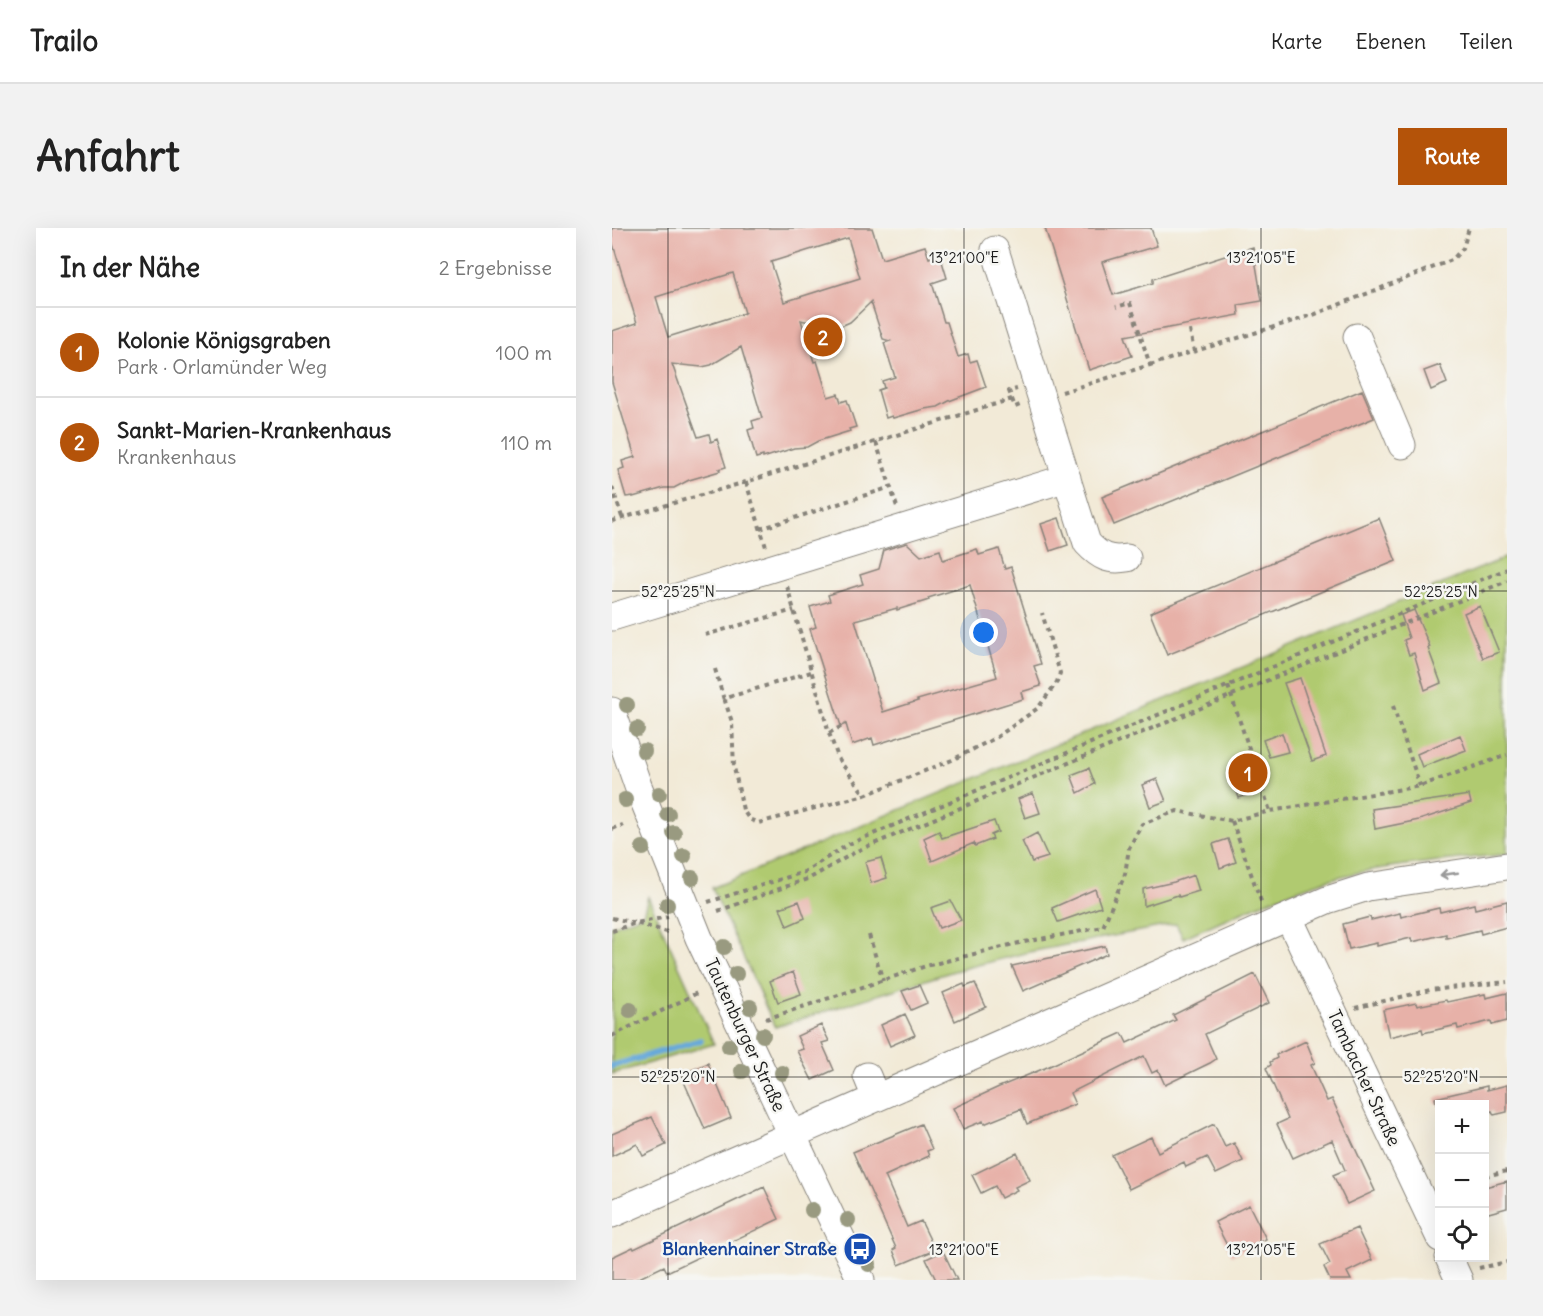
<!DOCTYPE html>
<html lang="de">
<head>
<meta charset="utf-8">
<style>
	body { margin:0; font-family:Delius,sans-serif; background:#f2f2f2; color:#222 }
	.controls { position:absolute; right:18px; bottom:18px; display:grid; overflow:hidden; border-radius:0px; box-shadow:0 6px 24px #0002 }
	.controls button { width:54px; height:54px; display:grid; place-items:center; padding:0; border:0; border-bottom:2px solid #e0e0e0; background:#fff; color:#222; font:30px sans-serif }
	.you { position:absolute; left:372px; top:405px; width:21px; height:21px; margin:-15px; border:4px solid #fff; border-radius:50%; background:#1a73e8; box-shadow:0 0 0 9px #1a73e833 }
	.badge { display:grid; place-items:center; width:39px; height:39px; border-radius:50%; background:#b45309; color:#fff; font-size:20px; font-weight:700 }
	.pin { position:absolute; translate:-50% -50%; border:3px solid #fff; box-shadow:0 2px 6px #0006 }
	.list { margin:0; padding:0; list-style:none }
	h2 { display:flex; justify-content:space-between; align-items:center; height:78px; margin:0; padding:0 24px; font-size:26px }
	h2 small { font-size:20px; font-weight:400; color:#767676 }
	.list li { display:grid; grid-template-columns:39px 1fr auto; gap:18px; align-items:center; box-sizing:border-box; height:90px; padding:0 24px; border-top:2px solid #e0e0e0 }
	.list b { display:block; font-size:22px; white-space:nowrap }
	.list p { margin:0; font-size:20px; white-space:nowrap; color:#767676 }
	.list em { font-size:20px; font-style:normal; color:#767676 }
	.icon { flex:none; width:33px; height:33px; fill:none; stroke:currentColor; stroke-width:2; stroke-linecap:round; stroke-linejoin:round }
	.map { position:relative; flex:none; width:895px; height:1052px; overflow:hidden; border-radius:0px }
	header { display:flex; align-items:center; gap:36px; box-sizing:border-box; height:84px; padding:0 30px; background:#fff; border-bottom:2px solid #e0e0e0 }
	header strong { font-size:28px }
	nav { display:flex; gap:33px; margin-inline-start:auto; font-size:21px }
	.intro { display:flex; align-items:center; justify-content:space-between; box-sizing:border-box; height:144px; padding:0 36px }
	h1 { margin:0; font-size:42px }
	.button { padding:15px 27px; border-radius:0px; background:#b45309; color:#fff; font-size:21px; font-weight:700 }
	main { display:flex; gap:36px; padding:0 36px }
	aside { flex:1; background:#fff; border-radius:0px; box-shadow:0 6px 24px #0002 }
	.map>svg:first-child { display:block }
	.green { fill:#b0ca70; stroke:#667346; stroke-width:1.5 }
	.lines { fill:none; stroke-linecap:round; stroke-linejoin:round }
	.stream { stroke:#66a9db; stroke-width:6 }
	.building { fill:#e7b1a8; fill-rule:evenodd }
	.minor-casing { stroke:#87837a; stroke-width:29 }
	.path { stroke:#87837a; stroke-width:4; stroke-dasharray:4.5 4.5; stroke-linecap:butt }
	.minor { stroke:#fff; stroke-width:27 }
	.tree { fill:#999a80 }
	.oneway { stroke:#999 }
	.ticks { fill:none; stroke:#1c1c1c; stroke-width:1.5; stroke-opacity:0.45 }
	.labels { text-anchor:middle; stroke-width:5; stroke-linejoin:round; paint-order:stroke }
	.street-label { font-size:18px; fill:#1c1c1c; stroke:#f6f6f2 }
	.transit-label { font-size:18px; font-weight:bold; fill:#164399; stroke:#f6f6f2; text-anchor:end }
	.ticks-label { font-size:15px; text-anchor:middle; fill:#1c1c1c; stroke:#f6f6f2; stroke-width:5; stroke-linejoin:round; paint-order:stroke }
</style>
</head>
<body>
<header>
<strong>Trailo</strong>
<nav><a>Karte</a><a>Ebenen</a><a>Teilen</a></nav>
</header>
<div class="intro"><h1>Anfahrt</h1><a class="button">Route</a></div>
<main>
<aside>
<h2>In der Nähe<small>2 Ergebnisse</small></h2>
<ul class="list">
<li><span class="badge">1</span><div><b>Kolonie Königsgraben</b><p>Park · Orlamünder Weg</p></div><em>100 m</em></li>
<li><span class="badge">2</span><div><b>Sankt-Marien-Krankenhaus</b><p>Krankenhaus</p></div><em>110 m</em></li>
</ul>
</aside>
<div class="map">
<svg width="895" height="1052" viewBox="0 0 895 1052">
	<rect width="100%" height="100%" fill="#f6f6f2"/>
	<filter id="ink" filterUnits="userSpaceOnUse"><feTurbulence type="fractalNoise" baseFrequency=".0167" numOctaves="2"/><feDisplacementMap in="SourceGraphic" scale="12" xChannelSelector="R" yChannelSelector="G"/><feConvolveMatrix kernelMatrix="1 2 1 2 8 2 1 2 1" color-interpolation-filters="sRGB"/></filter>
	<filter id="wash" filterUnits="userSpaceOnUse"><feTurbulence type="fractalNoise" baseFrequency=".008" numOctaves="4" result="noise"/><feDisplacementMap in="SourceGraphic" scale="24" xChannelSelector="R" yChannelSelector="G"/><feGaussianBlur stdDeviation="1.35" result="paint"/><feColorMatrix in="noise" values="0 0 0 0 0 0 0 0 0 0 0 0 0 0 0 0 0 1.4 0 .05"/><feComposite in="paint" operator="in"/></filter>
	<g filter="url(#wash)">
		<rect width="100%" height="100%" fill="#f2ead7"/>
		<path class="green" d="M895 329V626C835 633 771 636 712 653 664 668 617 689 571 710L564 696 417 724 342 743 163 799 100 660Z
			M36 669 102 816 0 846V698L31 687Z"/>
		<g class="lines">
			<path class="stream" d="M0 838 89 812"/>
		</g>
		<g id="blocks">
			<path class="building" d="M0 0H260L270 31 313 18 317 30 328 27 335 50 320 55 332 94H335L346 129 356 126 358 134 365 132 374 159 337 173 326 179 312 181 281 190 280 188 274 190 266 162 272 160 270 153 283 149 272 115 278 113 271 111 259 74 238 94 229 98 218 99 189 92 202 134 205 133 216 169 226 166 229 174 235 172 244 199 237 201 238 203 206 213 195 219 182 220 151 230V228L144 230 136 202 142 200 140 193 150 190 129 119 99 137 90 139 60 136 86 209 97 206 99 214 105 211 114 239 107 241 108 243 77 252 62 260H52L21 269V268L14 269 6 242 12 240 10 233 23 229 0 154V103L25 95 0 13ZM236 10 248 50 172 74 159 34ZM121 45 133 85 56 109 44 69Z
				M433 0H539L545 18 490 34 501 67 541 55V51L641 19 650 73 626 77 627 87 513 108 520 128 477 142Z
				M828 137 835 155 819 162 812 143Z
				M750 162 762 190 502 297 490 269Z
				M447 290 456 317 438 323 429 296Z
				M767 290 784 333 555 427 538 385Z
				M295 315 309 328 328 322 331 332 365 321 367 327 387 321 393 341 399 339 429 436 422 438 429 458 409 464 411 471 262 517 260 510 240 517 234 496 229 498 198 401 204 399 198 379 218 373 216 367 251 356 248 347 267 341 272 322ZM358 357 385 449 305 472 306 473 271 484 243 392 285 380V382L317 372 316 370Z
				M868 378 887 424 871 430 852 385Z
				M802 382 818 419 816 420 829 455 813 462 802 425 797 427 792 412 797 410 789 387Z
				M688 450 714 528 700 533 672 455Z
				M670 505 676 524 657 529 651 512Z
				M848 507 854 522 810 539 805 526Z
				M477 540 483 556 466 565 459 547Z
				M636 546 643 564 627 570 621 552Z
				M545 551 554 573 538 579 530 557Z
				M421 565 428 585 413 590 406 571Z
				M857 567 859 575 807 592 763 601 760 581Z
				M382 593 386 604 379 607 381 611 363 618 362 615 320 633 312 610 327 603 330 610Z
				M425 605 436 629 420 634 410 613Z
				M616 611 624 634 608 640 601 616Z
				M269 630 275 650 259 655 253 634Z
				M582 647 587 663 567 669 566 667 532 678 531 661 562 654Z
				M483 661 489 679 446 694 440 680Z
				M187 673 193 690 175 698 168 680Z
				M339 673 349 692 327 700 319 680Z
				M895 673V699L869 706 868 702 834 710V706L800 714 799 710 765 718V715L737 721 731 696 758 689 759 692 788 685 789 689 827 680 828 684 862 676 863 681Z
				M493 718 495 726 411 763 400 738Z
				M181 744 189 766 166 774 158 753Z
				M643 746 657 775 593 806 604 831 598 835 553 857 546 842 540 845 532 828 458 865 463 876 415 896 409 881 372 896 371 893 351 901 341 880 387 859 433 840 510 805 515 815 564 792 561 787Z
				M363 755 374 779 343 793 331 765 352 756 353 759Z
				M307 757 315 775 299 782 290 763Z
				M895 765V793L880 797 879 793 846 801 845 797 811 805 810 801 777 809 771 782 804 775 805 778 834 772 835 774 873 766 874 770Z
				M293 786 303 807 278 818 269 797Z
				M209 797 217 813 210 815 222 842 200 852 185 823 191 821 185 808Z
				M694 813 703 835 699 837 715 873 720 871 763 963 735 976 721 947 733 942 720 912 681 930 665 896 676 891 654 840 659 837 658 834 665 830 664 827Z
				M96 835 119 890 93 901 69 847Z
				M895 857V884L882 887 880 883 873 885V876H824L823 870 875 858V862Z
				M40 889 54 917 31 928 25 916 0 928V906Z
				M309 896 320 921 315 923 317 928 273 948 295 999 309 993 323 1022 287 1037 281 1022 284 1020 241 924Z
				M602 896 613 919 622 915 631 933 604 946 595 929 574 939 572 934 517 961 500 927 539 909 546 924Z
				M405 925 418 952 403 959 405 962 389 970 383 958 369 965 360 947Z
				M895 953V980L873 986V959Z
				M152 959 167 991 55 1044 52 1038 23 1052H0V1029L21 1019 22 1021Z
				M637 977 654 1011 620 1027 603 994Z
				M745 1000 760 1032 735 1044 739 1052H718L712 1039 718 1036 708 1016Z
				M331 1023 345 1052H324L314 1031Z"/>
		</g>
	</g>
	<g filter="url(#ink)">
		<use href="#blocks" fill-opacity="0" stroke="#87837a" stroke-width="1.5"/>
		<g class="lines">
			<defs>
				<path id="minor" d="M383 22 475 315C488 329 497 333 515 330
					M745 109 790 217
					M0 389 455 250
					M0 483 26 558 87 710 249 1052
					M677 690 828 1010
					M255 848 264 870
					M0 986 715 672 756 659 895 638
					M837 1030 847 1052"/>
			</defs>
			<use href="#minor" class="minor-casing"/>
			<path class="path" d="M578 102 582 124
				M538 137 701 87 840 32 851 20 857 0
				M450 164 538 137 518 75 504 79
				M400 171 403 179 408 177
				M264 214 285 279
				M134 254 154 319
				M0 259 10 289
				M0 293 134 254 400 171 397 163 405 161
				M148 301 279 259
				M175 358 217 505 234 496
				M93 407 182 382
				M103 441 112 472
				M199 444 114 470 113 473 120 494 122 539 131 582 137 591 146 595 253 567
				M616 458 658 583
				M781 478 808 558
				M217 505 227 532 253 567 340 532 385 509 426 480 445 454 448 445 430 385
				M620 593 650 676
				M0 601 11 597
				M96 674 192 644 237 616 895 341
				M106 683 198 650 247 622 895 353
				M0 690 24 695 56 689
				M0 703 24 695 55 704
				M257 707 271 753
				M743 780 818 762 895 754
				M154 791 314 738 402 716 491 699 513 646 517 620 530 596 565 583 620 593 658 583 808 558 895 527
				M0 808 85 765
				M873 948 895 943
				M867 1040 895 1034"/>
			<use href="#minor" class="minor"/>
		</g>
		<g class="tree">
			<circle cx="15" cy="477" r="8"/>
			<circle cx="25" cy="501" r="8"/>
			<circle cx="32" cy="523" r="8"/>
			<circle cx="47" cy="566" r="8"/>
			<circle cx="13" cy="572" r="8"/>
			<circle cx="56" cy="586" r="8"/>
			<circle cx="62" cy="605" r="8"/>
			<circle cx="31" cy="620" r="8"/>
			<circle cx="72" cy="628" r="8"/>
			<circle cx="80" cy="650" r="8"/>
			<circle cx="55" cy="677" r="8"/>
			<circle cx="112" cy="719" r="8"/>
			<circle cx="124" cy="746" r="8"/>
			<circle cx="138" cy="779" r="8"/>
			<circle cx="18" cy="782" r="8"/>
			<circle cx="151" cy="807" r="8"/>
			<circle cx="117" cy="818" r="8"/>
			<circle cx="130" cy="843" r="8"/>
			<circle cx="170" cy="845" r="8"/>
			<circle cx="200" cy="982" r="8"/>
			<circle cx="236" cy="992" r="8"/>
			<circle cx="257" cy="1036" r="8"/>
		</g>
		<defs><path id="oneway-shaft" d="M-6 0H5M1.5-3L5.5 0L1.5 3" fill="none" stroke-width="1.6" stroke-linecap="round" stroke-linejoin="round" transform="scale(1.5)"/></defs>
		<use class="oneway" href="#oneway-shaft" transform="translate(837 646) rotate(172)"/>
	</g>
	<path class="ticks" d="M56 0V1052M352 0V1052M649 0V1052M0 363H895M0 849H895"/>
	<defs>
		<symbol id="bus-disc" viewBox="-11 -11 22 22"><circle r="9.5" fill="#1a4fb4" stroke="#f6f6f2"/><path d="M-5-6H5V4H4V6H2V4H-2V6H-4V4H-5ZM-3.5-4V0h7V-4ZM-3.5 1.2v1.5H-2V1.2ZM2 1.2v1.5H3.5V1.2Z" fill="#fff"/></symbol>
	</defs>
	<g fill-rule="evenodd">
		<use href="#bus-disc" x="229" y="1002" width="38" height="38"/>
	</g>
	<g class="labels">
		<g class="street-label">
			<text transform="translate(133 807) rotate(65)" y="6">Tautenburger Straße</text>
			<text transform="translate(752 850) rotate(65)" y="6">Tambacher Straße</text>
		</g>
		<g class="transit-label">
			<text x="225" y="1027">Blankenhainer Straße</text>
		</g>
	</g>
	<g class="ticks-label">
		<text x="352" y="35">13°21'00"E</text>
		<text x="649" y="35">13°21'05"E</text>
		<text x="66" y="369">52°25'25"N</text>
		<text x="829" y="369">52°25'25"N</text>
		<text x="66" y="854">52°25'20"N</text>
		<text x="829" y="854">52°25'20"N</text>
		<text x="352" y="1027">13°21'00"E</text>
		<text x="649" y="1027">13°21'05"E</text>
	</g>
</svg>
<div class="controls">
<button>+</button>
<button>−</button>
<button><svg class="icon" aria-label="locate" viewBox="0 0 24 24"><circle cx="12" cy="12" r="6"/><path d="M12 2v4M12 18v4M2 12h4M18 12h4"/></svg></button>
</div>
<div class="you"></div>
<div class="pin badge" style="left:636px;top:545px">1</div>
<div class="pin badge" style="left:211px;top:109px">2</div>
</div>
</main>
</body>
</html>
